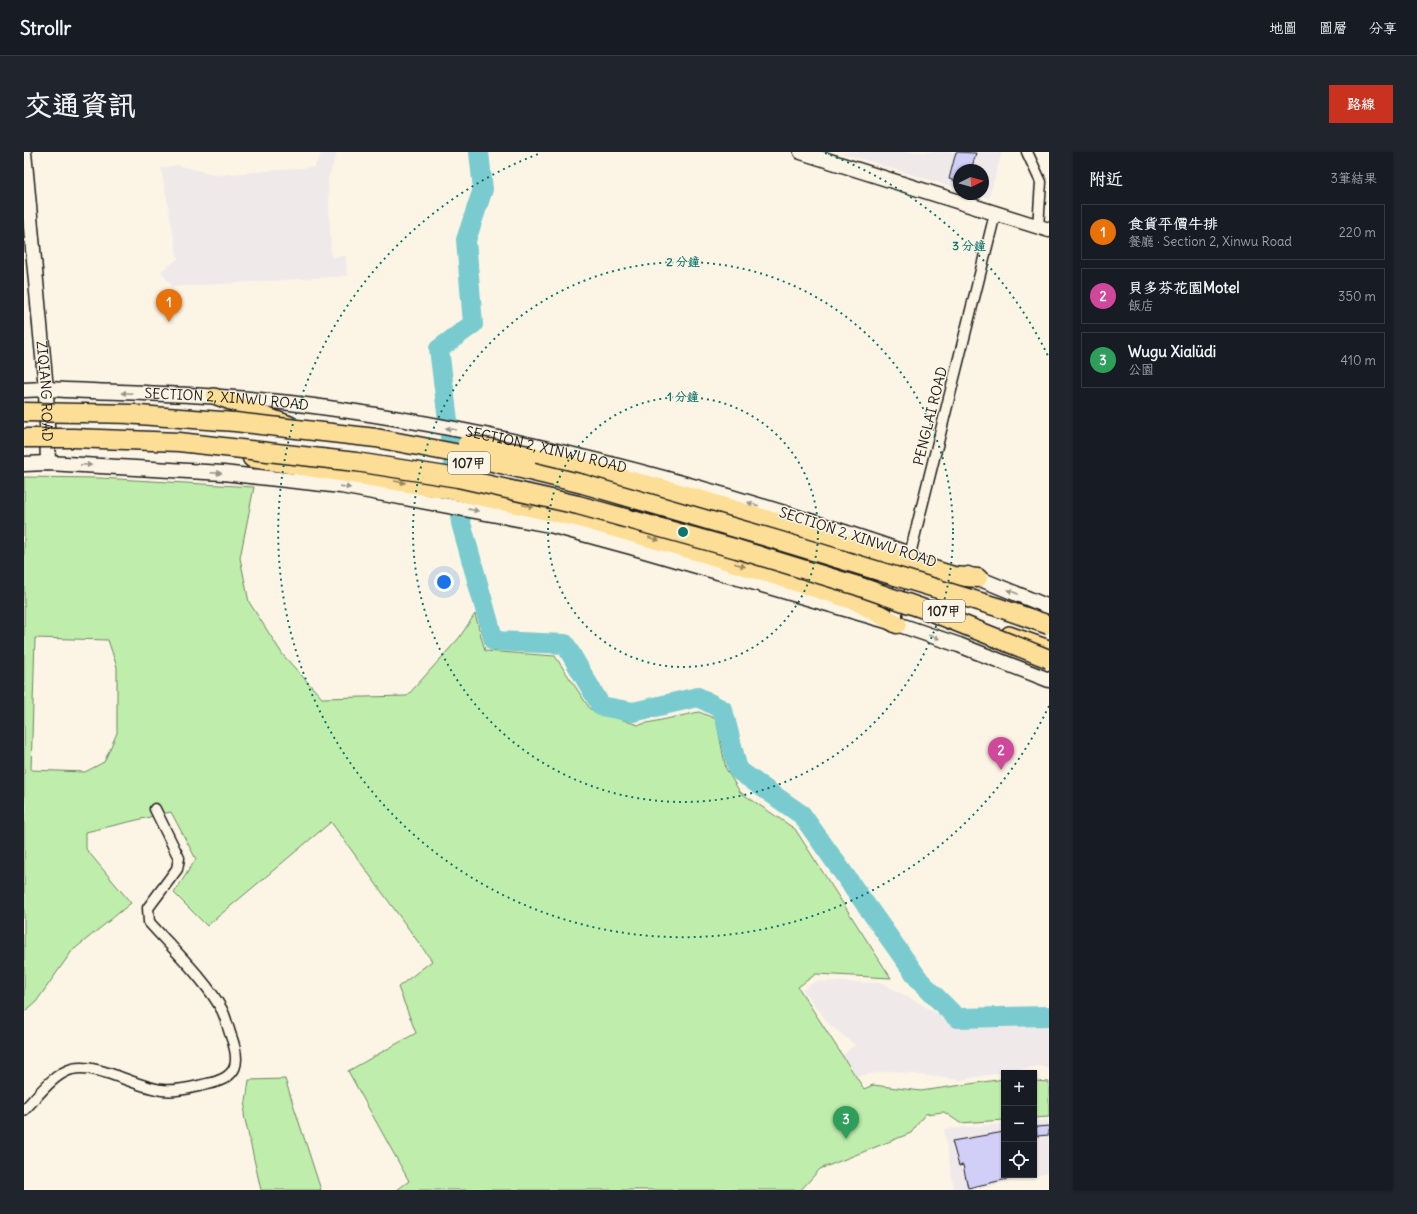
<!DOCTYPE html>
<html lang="zh-TW">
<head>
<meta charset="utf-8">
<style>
	body { margin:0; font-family:Delius,"LXGW WenKai TC",sans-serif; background:#20242c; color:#f1f3f6 }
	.controls { position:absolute; right:12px; bottom:12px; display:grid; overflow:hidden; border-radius:0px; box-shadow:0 1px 3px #0004 }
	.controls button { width:36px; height:36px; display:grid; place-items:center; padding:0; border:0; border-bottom:1px solid #363941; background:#171b24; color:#f1f3f6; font:20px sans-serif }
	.compass { position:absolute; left:929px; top:12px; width:36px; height:36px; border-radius:50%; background:#171b24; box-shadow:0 1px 3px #0004; rotate:85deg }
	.you { position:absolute; left:420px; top:430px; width:14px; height:14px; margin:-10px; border:3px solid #fff; border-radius:50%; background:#1a73e8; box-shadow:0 0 0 6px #1a73e833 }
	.badge { display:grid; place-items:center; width:26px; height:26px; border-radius:50%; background:#c8321e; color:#fff; font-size:13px; font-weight:700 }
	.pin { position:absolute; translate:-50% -33px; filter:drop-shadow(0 1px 2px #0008) }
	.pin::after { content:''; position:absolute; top:21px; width:14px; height:12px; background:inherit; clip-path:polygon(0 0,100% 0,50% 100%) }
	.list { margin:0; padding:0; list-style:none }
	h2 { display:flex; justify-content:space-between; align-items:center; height:52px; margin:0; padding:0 16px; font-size:17px }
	h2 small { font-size:13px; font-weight:400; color:#9ea1a6 }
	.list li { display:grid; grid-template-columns:26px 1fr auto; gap:12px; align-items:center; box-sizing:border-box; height:56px; margin:0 8px 8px; padding:0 8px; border:1px solid #363941; border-radius:0px }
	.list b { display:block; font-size:15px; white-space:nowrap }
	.list p { margin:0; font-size:13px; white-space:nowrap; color:#9ea1a6 }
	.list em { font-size:13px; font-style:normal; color:#9ea1a6 }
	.icon { flex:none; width:22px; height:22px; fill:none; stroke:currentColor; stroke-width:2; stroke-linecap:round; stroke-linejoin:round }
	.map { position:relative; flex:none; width:1025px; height:1038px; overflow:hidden; border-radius:0px }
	header { display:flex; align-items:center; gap:24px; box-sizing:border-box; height:56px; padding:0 20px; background:#171b24; border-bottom:1px solid #363941 }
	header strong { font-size:19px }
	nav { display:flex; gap:22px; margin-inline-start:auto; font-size:14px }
	.intro { display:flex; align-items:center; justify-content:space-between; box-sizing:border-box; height:96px; padding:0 24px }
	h1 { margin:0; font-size:28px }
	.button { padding:10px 18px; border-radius:0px; background:#c8321e; color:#fff; font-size:14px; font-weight:700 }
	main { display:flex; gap:24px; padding:0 24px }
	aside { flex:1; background:#171b24; border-radius:0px; box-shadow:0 1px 3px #0004 }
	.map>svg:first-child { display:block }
	.built { fill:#efe9ea }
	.green { fill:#bfedab; stroke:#6e8464; fill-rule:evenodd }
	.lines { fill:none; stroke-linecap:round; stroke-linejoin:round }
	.river { stroke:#7acbcf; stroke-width:20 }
	.building { fill:#d1cef7; stroke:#1c1c1c }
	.street-casing { stroke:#1c1c1c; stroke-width:13 }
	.secondary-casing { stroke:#1c1c1c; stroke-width:17 }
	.primary-casing { stroke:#1c1c1c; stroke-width:18 }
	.highway-casing { stroke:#1c1c1c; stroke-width:21 }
	.street { stroke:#fcf5e5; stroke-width:10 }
	.secondary { stroke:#fcf5e5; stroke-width:14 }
	.primary { stroke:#fdde96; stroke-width:15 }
	.highway { stroke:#fdde96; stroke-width:18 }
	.highway-bridge-casing { stroke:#1c1c1c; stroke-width:21; stroke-linecap:butt }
	.highway-bridge { stroke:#fdde96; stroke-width:18 }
	.oneway { fill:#97938b }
	.oneway2 { fill:#98875f }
	.ring { fill:none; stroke:#0f766e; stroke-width:2; stroke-dasharray:2 4 }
	.labels { text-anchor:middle; stroke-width:3; stroke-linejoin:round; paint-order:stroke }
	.shield { fill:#fcf5e5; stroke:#5f5d58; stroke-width:1 }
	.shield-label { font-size:13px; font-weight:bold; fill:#1c1c1c }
	.street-label { font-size:14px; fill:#1c1c1c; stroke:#fcf5e5 }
	.centre { fill:#0f766e; stroke:#fcf5e5; stroke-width:2 }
	.ring-label { font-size:12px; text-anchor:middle; font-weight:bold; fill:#0f766e; stroke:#fcf5e5; stroke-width:3; stroke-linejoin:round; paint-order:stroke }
</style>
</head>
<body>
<header>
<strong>Strollr</strong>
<nav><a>地圖</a><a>圖層</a><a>分享</a></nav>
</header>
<div class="intro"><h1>交通資訊</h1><a class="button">路線</a></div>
<main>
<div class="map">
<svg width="1025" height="1038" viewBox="0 0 1025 1038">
	<rect width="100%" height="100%" fill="#fcf5e5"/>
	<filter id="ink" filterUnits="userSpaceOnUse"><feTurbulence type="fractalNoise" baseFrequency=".025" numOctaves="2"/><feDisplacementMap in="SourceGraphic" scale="8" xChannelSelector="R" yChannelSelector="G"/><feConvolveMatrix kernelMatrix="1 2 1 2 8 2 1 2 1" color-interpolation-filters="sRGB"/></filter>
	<g filter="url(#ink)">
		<path class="built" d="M298 0H313L304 27 307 105 322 104 323 124 148 135 137 119 154 107 137 16 152 13 195 23 290 15Z
			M815 0H978L965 46 953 42H959V18H935V37Z
			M792 829 858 831 935 873H1025V916L1016 914 936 928 867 919 833 924 819 903 831 893 805 872 779 838Z
			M1025 968V1021L948 1038H930L920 977 980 972V1023H1010V969Z"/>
		<path class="green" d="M0 325 76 326 230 335 216 406 225 450 259 503 298 546 383 544 435 486 451 462 461 499 531 504 566 557 614 573 675 560 692 567 702 617 716 640 771 677 867 826 792 822 774 835 840 937 849 933 897 939 980 927V968L936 971 920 960 901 962 887 981 796 1017 777 1038H373L385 1029 324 919 392 881 374 835 408 809 307 670 183 774 150 741 172 707 147 660 62 680V697L107 751 48 799 12 850 0 860ZM11 486 84 488 93 515V581L80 610 61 620 7 618Z
			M261 927 297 1038H237L220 963 225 928Z
			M1010 929 1025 930V965L1010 966Z"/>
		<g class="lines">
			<path class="river" d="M455 0 459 37 442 88 449 172 415 197 437 371 470 489 541 492 577 554 609 560 674 545 699 558 714 618 778 663 896 829 933 866 1025 864"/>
		</g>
		<path class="building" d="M932 0 952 1 947 18H935V30L925 27Z
			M1025 974V983L1013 984 1012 975Z
			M980 980V1023H1001L944 1036 939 1013 935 1014 928 989Z"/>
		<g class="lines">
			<defs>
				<path id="street" d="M1003 0 1017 30 1014 75
					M873 472V442L886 402 971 62
					M0 958C13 945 29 922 48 917 75 911 111 935 138 938 153 940 169 935 183 932 214 926 217 911 207 884 204 876 202 866 198 858 183 829 147 795 125 770L124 756 153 717 155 706 131 657"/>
				<g id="secondary">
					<path id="s1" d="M0 0 22 237 24 311"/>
					<path d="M777 0 1025 78"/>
					<path id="s2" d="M0 238 22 237C103 241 185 242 266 251 475 276 688 334 886 402"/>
					<path d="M0 312 24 311 199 321 317 334 526 373 607 395 873 472 935 493 1025 528"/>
					<path d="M944 422 1025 455"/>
				</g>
				<path id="primary" d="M190 244 266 272
					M985 482 1025 496"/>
				<path id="highway" d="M505 303 652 340 930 424 954 426
					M228 306 422 337 556 366 679 401 832 449 873 472"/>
			</defs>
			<use href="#street" class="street-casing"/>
			<use href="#secondary" class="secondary-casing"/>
			<use href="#primary" class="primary-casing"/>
			<use href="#highway" class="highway-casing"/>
			<use href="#street" class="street"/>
			<use href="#secondary" class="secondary"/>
			<use href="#primary" class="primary"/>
			<use href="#highway" class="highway"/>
			<defs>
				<path id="highway-bridge" d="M0 260 112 262
					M101 262 211 270 352 286 436 302 559 332 753 388 973 455 1025 473
					M0 286H49L155 290 332 310 434 326 554 353 713 397 834 434 900 457 1025 507
					M443 292 505 303"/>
			</defs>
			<use href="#highway-bridge" class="highway-bridge-casing"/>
			<use href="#highway-bridge" class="highway-bridge"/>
		</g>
		<defs><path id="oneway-solid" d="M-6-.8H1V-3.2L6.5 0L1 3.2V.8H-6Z"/></defs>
		<g class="oneway">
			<use href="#oneway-solid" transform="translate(103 241) rotate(-178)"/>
			<use href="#oneway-solid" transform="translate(427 277) rotate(-170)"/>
			<use href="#oneway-solid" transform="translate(62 313) rotate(3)"/>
			<use href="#oneway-solid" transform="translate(192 321) rotate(3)"/>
			<use href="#oneway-solid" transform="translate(321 335) rotate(9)"/>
			<use href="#oneway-solid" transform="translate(729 352) rotate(-163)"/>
			<use href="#oneway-solid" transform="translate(449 358) rotate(11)"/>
			<use href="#oneway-solid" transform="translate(989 440) rotate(-157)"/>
			<use href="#oneway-solid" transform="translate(910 485) rotate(18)"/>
		</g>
		<g class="oneway2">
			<use href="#oneway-solid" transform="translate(376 330) rotate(9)"/>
			<use href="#oneway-solid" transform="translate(504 354) rotate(12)"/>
			<use href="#oneway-solid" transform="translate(630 387) rotate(16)"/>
			<use href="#oneway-solid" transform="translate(716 413) rotate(17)"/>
		</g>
	</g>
	<g class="ring">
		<circle cx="659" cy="380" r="135"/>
		<circle cx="659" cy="380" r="270"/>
		<path d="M1025 554A405 405 0 1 1 517 1M801 1A405 405 0 0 1 1025 206"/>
	</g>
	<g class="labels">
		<g class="shield">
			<rect x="424" y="300" width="42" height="22" rx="3"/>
			<rect x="899" y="448" width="42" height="22" rx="3"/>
		</g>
		<g class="shield-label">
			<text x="445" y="316">107甲</text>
			<text x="920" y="464">107甲</text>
		</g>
		<g class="street-label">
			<text dy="5" stroke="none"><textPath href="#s1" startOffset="240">ZIQIANG ROAD</textPath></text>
			<text dy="5" stroke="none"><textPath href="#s2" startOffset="203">SECTION 2, XINWU ROAD</textPath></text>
			<text transform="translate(906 264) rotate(-76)" y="5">PENGLAI ROAD</text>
			<text dy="5" stroke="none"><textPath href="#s2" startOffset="527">SECTION 2, XINWU ROAD</textPath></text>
			<text transform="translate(834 385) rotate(18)" y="5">SECTION 2, XINWU ROAD</text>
		</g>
	</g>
	<circle cx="659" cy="380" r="6" class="centre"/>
	<g class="ring-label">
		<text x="945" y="98">3 分鐘</text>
		<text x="659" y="114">2 分鐘</text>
		<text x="659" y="249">1 分鐘</text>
	</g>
</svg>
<div class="controls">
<button>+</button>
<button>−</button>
<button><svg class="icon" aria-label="locate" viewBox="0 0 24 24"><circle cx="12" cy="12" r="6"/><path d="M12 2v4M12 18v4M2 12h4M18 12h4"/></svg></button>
</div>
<svg class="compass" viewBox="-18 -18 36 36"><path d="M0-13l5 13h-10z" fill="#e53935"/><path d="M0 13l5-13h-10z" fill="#9ea1a6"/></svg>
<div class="you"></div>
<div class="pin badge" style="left:145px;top:170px;background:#e8710a">1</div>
<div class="pin badge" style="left:977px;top:618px;background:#d1479c">2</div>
<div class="pin badge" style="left:822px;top:987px;background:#2e9e5b">3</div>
</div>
<aside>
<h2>附近<small>3筆結果</small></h2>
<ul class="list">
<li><span class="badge" style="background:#e8710a">1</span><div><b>食貨平價牛排</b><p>餐廳 · Section 2, Xinwu Road</p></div><em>220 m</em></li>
<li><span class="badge" style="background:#d1479c">2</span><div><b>貝多芬花園Motel</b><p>飯店</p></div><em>350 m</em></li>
<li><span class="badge" style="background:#2e9e5b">3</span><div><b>Wugu Xialüdi</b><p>公園</p></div><em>410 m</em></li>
</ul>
</aside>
</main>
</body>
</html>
